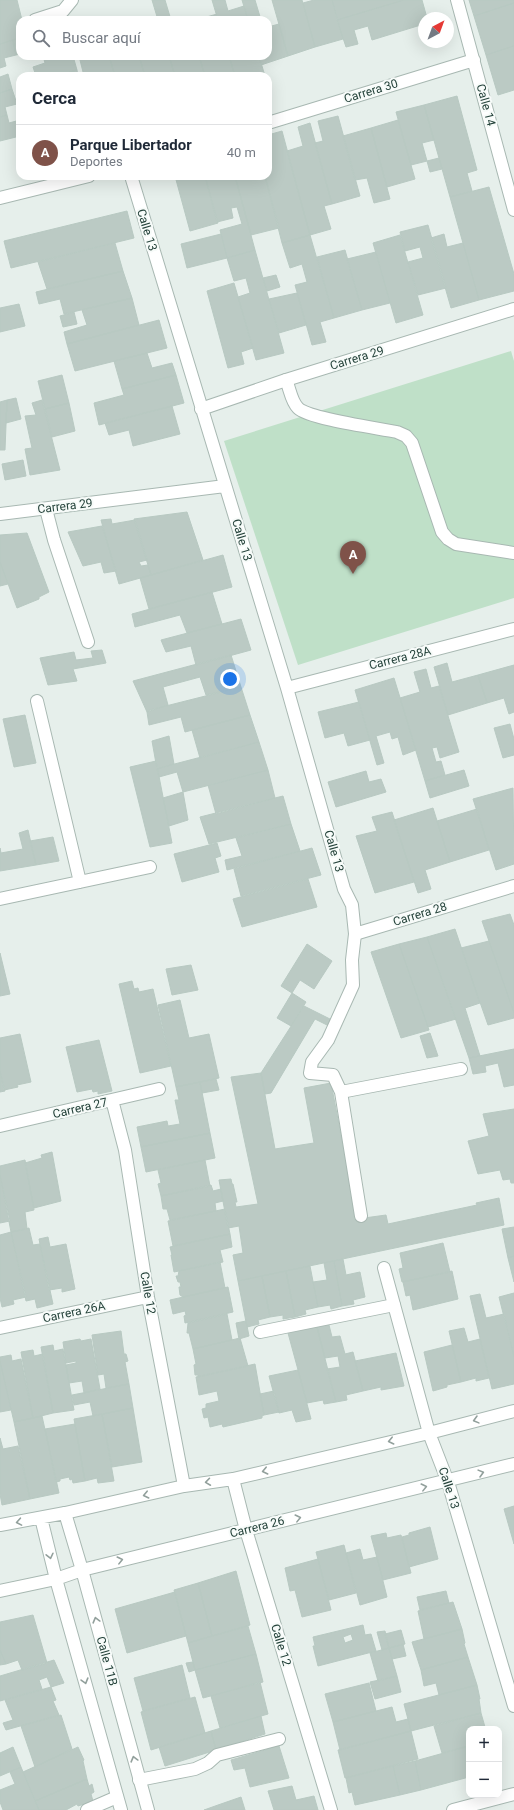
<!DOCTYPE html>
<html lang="es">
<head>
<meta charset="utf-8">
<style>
	body { margin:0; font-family:Roboto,sans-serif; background:#f2f2f3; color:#1f2937 }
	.controls { position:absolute; right:12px; bottom:12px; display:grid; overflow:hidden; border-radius:8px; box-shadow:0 4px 16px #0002 }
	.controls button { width:36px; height:36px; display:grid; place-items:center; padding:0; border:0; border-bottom:1px solid #e0e1e3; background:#fff; color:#1f2937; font:20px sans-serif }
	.compass { position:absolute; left:418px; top:12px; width:36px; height:36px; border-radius:50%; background:#fff; box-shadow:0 4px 16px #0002; rotate:41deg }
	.you { position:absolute; left:230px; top:679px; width:14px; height:14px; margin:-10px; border:3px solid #fff; border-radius:50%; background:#1a73e8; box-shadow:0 0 0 6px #1a73e833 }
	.badge { display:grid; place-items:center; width:26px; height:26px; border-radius:50%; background:#7f5249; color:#fff; font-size:13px; font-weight:700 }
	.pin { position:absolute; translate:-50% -33px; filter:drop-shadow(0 1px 2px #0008) }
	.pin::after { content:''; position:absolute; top:21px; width:14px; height:12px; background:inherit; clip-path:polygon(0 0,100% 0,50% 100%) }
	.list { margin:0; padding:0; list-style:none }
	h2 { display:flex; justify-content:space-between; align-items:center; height:52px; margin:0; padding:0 16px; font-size:17px }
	h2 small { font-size:13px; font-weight:400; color:#747a83 }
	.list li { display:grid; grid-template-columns:26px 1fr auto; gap:12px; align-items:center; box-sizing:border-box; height:56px; padding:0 16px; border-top:1px solid #e0e1e3 }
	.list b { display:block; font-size:15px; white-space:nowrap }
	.list p { margin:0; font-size:13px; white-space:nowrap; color:#747a83 }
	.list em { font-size:13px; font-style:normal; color:#747a83 }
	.icon { flex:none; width:22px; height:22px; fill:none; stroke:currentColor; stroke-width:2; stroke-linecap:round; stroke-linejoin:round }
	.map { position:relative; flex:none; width:514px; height:1810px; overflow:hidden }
	.search { position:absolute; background:#fff; box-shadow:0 4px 16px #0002; left:16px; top:16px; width:256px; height:44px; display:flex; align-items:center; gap:10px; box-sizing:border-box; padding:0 14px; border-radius:12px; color:#747a83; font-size:15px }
	.panel { position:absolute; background:#fff; box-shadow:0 4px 16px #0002; left:16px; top:72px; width:256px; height:108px; border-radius:12px }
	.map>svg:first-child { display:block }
	.green { fill:#bfe0c8 }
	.building { fill:#bbcac4; stroke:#b8c9c2; fill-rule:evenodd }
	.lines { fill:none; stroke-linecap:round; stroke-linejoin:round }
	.service-casing { stroke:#a8b8b2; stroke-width:14 }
	.minor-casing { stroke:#a8b8b2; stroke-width:14 }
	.tertiary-casing { stroke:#a8b8b2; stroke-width:14 }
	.service { stroke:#fff; stroke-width:12 }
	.minor { stroke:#fff; stroke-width:12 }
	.tertiary { stroke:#fff; stroke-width:12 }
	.oneway { stroke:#92a09c }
	.labels { text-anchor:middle; stroke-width:4; stroke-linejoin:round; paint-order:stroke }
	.street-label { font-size:12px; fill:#24423a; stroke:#f7fbf9 }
</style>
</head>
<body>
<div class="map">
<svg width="514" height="1810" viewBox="0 0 514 1810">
	<rect width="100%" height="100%" fill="#e6efeb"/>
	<path class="green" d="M511 351 514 361V598L298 665 224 441Z"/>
	<path class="building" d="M0 0H17L22 20H20V38L0 44Z
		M152 0H165L171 20H158Z
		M212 0H225L228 11 244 6 248 20H218Z
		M242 0H255L261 20H248Z
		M272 0H302L315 47 288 56Z
		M314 0H332L343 39 315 47 303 3Z
		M332 0H404L337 20Z
		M404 0H422L427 18H424V24L372 40 368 26 354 30 358 44 346 47 337 20Z
		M469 0H514V3L474 16Z
		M514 3V46L486 55 474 16Z
		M217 14 218 20H196Z
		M279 24 288 56 261 65 259 56H268V27Z
		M20 38V54L16 55 13 40Z
		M13 40 16 55 4 58 6 66 0 68V44Z
		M514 46V90L498 95 486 55Z
		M43 56H73L77 70 57 76H36L33 67 45 63Z
		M79 56H109L115 76H84Z
		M109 56H139L145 76H115Z
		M139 56H169L175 76H145Z
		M169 56H199L205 76H175Z
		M199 56H229L235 76H205Z
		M229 56H259L265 76H235Z
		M77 70 78 76H57L74 71Z
		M8 74 12 89 0 93V77Z
		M12 89 17 104 5 107 7 115 0 117V93Z
		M457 96 477 170 467 173 472 191 450 197 424 105Z
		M424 105 434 140 422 143 427 161 411 165 396 112Z
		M7 115 9 123 20 120V136L0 141V117Z
		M338 116 360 196 332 204 315 143 323 141 318 121Z
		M398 120 415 179 387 187 371 128Z
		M310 123 332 204 324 206 331 229 310 235 287 151 303 146 298 127Z
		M371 128 390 199 374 203 367 178 355 180 343 136Z
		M282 131 310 235 282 243 265 176H268V135Z
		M439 158 442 169 430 172 427 161Z
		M175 176H205L218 223 190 231Z
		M205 176H235L255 250 227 258 220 230 242 224 237 207 231 208 233 218 217 222Z
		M235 176H265L279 228 251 235Z
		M489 187 514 274V291L479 300 450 197Z
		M127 211 134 238 11 268 4 241Z
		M428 225 446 288 418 295 408 262 423 258 420 247 405 251 400 232Z
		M221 234 227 258 187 268 181 244Z
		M444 234 447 247 463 243 479 300 451 308 431 238Z
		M310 235 334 318 320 322 326 342 312 345 295 285 307 282 302 264 290 268 282 243Z
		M400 235 423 315 396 323 373 243Z
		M115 243 123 271 47 289 38 262Z
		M255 250 284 353 256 360 238 297 250 293 246 278 234 281 227 258Z
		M345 250 362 310 334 318 317 257Z
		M376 252 390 303 362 310 347 259Z
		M123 271 132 298 64 314 60 299 39 304 36 292Z
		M276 275 280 287 267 291 263 278Z
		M234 283 253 348 241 352 244 364 228 368 207 291Z
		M297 293 306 325 279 333 269 299Z
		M132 298 139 325 67 344 64 332 87 325 82 310Z
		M19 304 25 326 0 332V308Z
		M74 312 77 324 63 327 60 316Z
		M159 320 167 348 75 371 67 344Z
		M147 353 152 368 172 363 176 375 122 389 114 361Z
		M62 375 69 403 45 409 38 381Z
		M176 375 184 403 99 425 94 403 124 395 122 389Z
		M16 398 21 419 6 423 7 400Z
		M7 400 5 450H0V402Z
		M42 400 60 470 30 475 25 449 32 448 25 416 36 415 32 403Z
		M69 403 75 431 52 437 45 409Z
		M172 406 180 434 133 446 129 430 109 435 105 423Z
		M23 460 26 476 5 480 2 464Z
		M187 512 203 560 151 575 134 519Z
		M111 519 112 524 135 520 147 560 139 562 141 566 148 565 151 575 119 584 101 520Z
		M102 526 116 571 104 573 101 562 83 566 68 532Z
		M27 533 49 592 39 597V599L17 608 0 562V535Z
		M223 555 232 587 149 609 140 578Z
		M0 562 8 584 0 586Z
		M212 592 222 624 187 633 180 615 135 627 132 614Z
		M241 619 251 650 196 665 191 646 166 652 161 640Z
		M102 650 106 663 73 669 77 681 48 685 40 658 74 652 76 660 93 658 91 651Z
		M231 655 241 687 206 695 200 677 163 687 168 705 147 712 133 681Z
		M447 663 452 682 478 675 487 703 448 715 434 667Z
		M514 665V712L509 714 504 698 487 703 478 675Z
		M426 669 431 688 439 686 459 752 440 758 437 747 432 748 436 762 441 761 445 775 425 781 400 698 420 692 414 672Z
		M394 678 416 750 403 755 398 737 392 739 390 732 376 736 384 763 377 765 355 690Z
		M241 687 250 715 185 732 181 717 149 725 147 712 150 710Z
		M359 702 370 740 348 746 344 733 325 738 318 712Z
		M25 715 36 763 14 767 3 719Z
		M250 715 259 742 200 758 192 730Z
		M510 724 514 739V755L503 758 494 728Z
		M169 736 174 764 157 769 152 741Z
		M259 742 268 770 183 792 177 772 159 777 157 769 163 767Z
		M156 761 172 843 150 847 130 767Z
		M268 770 275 798 216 814 208 785Z
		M464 770 469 786 430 798 425 781Z
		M366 771 369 782 381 779 386 792 336 807 328 782Z
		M513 788 514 864 496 870 473 799Z
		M183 792 188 820 169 826 163 798Z
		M283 796 291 824 209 844 200 817Z
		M433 808 450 862 425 870 431 889 418 893 394 820Z
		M477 809 489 850 450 862 437 821Z
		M392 812 414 882 375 893 356 836 377 831 372 817Z
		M291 824 300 851 227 870 225 860 242 856 236 838Z
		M28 830 36 865 0 871V848L1 853 23 849 19 833Z
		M53 837 59 861 36 865 30 841Z
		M217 843 221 856 215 858 219 872 182 882 174 854Z
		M312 848 321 875 241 896 234 869Z
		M308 879 317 907 242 927 233 899Z
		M510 914 514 925V1013L482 921Z
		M455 929 480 1003 465 1008 480 1056 469 1058 427 937Z
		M427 937 456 1019 428 1027 399 944Z
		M489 941 514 1013V1018L488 1025 461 948Z
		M307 944 332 961 314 989 300 980 292 993 281 986Z
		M399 944 429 1030 401 1038 371 952Z
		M0 953 10 994 0 996Z
		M191 965 198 990 172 995 166 969Z
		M132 981 134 989 138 988 139 992 153 989 171 1066 140 1073 119 984Z
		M292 993 306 1002 291 1026 277 1018Z
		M180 1000 189 1038 209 1034 219 1078 176 1087 158 1005Z
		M304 1006 332 1020 329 1026 315 1019 271 1093 265 1094 261 1073Z
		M430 1033 438 1056 427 1058 420 1036Z
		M20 1034 31 1082 17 1085 18 1087 4 1090 0 1071V1038Z
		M99 1040 112 1091 98 1094V1091L93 1092 92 1089 77 1092 66 1047Z
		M514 1049V1085L504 1087 498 1063 485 1066 486 1072 473 1074 469 1058Z
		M0 1071 5 1091 0 1092Z
		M261 1073 275 1149 314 1143 304 1088 331 1083 357 1219 386 1215 388 1224 477 1205 476 1203 499 1198 504 1225 238 1281 233 1255 243 1253 239 1226 228 1228 219 1180 231 1179 232 1184H233L237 1202H235L236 1207 258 1204 231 1077Z
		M216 1079 219 1090 202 1093 200 1082Z
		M200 1082 210 1133 141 1147 137 1127 167 1121 168 1126 180 1124 175 1100H179L176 1087Z
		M514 1109V1183H511L510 1179 503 1180 500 1170 478 1174 468 1141 489 1136 483 1114Z
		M210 1133 215 1158 146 1172 141 1147Z
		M52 1152 61 1201 34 1208 25 1163 42 1158 41 1155Z
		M25 1160 34 1210 25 1212 27 1229 11 1232 0 1175V1166Z
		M205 1160 210 1186 161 1196 158 1184 161 1183 158 1170Z
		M0 1175 10 1221 0 1223Z
		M211 1185 213 1191 221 1189 223 1201 215 1203 216 1211 170 1220 167 1209H163L161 1196Z
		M225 1209 230 1234 173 1246 168 1221Z
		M514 1227V1256L508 1258 502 1229Z
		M29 1228 33 1245 40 1244 53 1304 37 1308 35 1299 26 1301 11 1232Z
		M11 1232 26 1297 13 1300 14 1304 2 1307 0 1298V1235Z
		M230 1234 232 1247 220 1250 223 1262 174 1272 171 1255H172L170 1247Z
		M48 1237 50 1247 66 1244 75 1289 62 1292V1288L49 1290 39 1239Z
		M443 1243 450 1272 402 1282 399 1269 403 1268 400 1253Z
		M514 1256V1282L508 1258Z
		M343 1259 346 1275 360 1272 365 1297 353 1300 354 1304 342 1306 334 1261Z
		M334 1261 342 1306 331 1309 330 1305 318 1307 313 1282 327 1280 324 1263Z
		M220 1262 225 1288 183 1297 180 1295 179 1287H181L180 1282H178L176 1276H178L179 1271Z
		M310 1266 318 1307 305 1310 306 1314 295 1317 286 1271Z
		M286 1271 295 1317 283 1319V1315L270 1317 262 1276Z
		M452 1271 458 1299 413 1310 410 1295 406 1296 403 1282Z
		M262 1276 270 1317 258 1320 259 1324 247 1327 238 1281Z
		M228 1287 233 1312 185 1323 184 1316 186 1315 185 1311 173 1314 170 1300Z
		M514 1293V1357L499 1297Z
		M480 1294 486 1318 504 1314 514 1357V1384L492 1389 470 1296Z
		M227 1314 232 1340 193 1349 189 1333H187L188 1323Z
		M246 1321 249 1336 239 1339 236 1323Z
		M329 1325 332 1337 340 1336 345 1354 353 1352 363 1391 346 1395 347 1400 336 1402 327 1369 340 1367 338 1356 325 1358 317 1327Z
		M317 1327 336 1402 324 1404 323 1400 307 1403 288 1333Z
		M464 1328 468 1342 480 1339 489 1378 476 1381V1378L461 1382 449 1331Z
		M121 1331 124 1354H126L128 1361 125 1362 129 1384 106 1388 104 1374 98 1375 92 1335Z
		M240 1338 248 1366 198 1377V1375H195L194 1365 196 1364 193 1349Z
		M80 1339 81 1341 91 1339 100 1389 84 1393 82 1381 69 1383 66 1365 76 1363V1361L66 1363 63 1342Z
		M53 1345 54 1351 63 1349 74 1410 53 1413 41 1347Z
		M452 1345 461 1382 447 1385V1387L433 1391 424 1352Z
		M33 1350 34 1356 43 1354 53 1413 33 1418 21 1352Z
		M396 1353 404 1386 381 1390V1387L363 1391 355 1361Z
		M11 1355 12 1361 21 1359 33 1418 14 1422 0 1361V1357Z
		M0 1361 11 1410 0 1412Z
		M255 1364 264 1415 262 1416V1418L223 1427 222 1424 210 1427 208 1417 204 1418 202 1409 206 1408V1404L219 1401 217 1391 199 1395 196 1377Z
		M298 1370 311 1419 296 1422 292 1410 279 1413 269 1376Z
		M129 1384 133 1408 93 1416 90 1402 74 1405 72 1395Z
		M274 1391 279 1412 264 1415 260 1394Z
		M133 1408 142 1462 112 1467 102 1414Z
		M102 1414 114 1481 98 1483 97 1478 85 1481 74 1419Z
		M42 1416 59 1493 30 1499 14 1422Z
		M75 1424 85 1481 73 1483 72 1479 70 1480 69 1477 60 1479V1481L56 1482 45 1429Z
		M0 1438 3 1449 18 1446 30 1499 2 1505 0 1494Z
		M514 1506V1544L504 1509Z
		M430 1527 438 1559 409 1567 402 1537 409 1535V1533Z
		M386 1533 387 1538 401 1535 411 1573 383 1580 371 1536Z
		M344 1545 356 1593 329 1600 316 1552Z
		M360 1549 363 1560 377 1557 387 1597 360 1605 346 1553Z
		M318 1559 331 1610 302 1617 295 1590 290 1591 285 1568Z
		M236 1571 250 1625 212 1636 198 1583Z
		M198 1583 212 1636 188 1643 174 1590Z
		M446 1591 449 1603 420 1610 417 1597Z
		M175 1592 186 1636 127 1653 115 1609Z
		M453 1602 462 1629 424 1639 418 1611Z
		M33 1615 47 1663 22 1670 18 1660 6 1664 0 1650V1622Z
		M363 1625 365 1635 371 1634 376 1651 318 1666 313 1646H315L313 1637ZM351 1634 353 1640 345 1643 343 1637Z
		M248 1626 256 1654 195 1670 188 1643Z
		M462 1629 465 1643 464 1644 468 1657 421 1670 412 1642Z
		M401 1630 405 1644 389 1648 385 1634Z
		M385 1631 389 1648 382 1650 377 1632Z
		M403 1644 406 1656 392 1659 389 1648Z
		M389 1648 397 1676 378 1681 370 1653Z
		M0 1650 6 1664 0 1665Z
		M256 1654 263 1682 203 1698 195 1670Z
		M468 1657 477 1685 439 1695 436 1683 424 1686 421 1670Z
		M54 1660 64 1683 51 1687 47 1677 39 1680 42 1689 0 1701V1676Z
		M193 1662 195 1670 189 1672 186 1663Z
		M182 1665 190 1698 143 1711 134 1678Z
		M397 1676 401 1692 375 1699 370 1682Z
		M260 1682 268 1714 220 1728 211 1696Z
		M369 1683 376 1711 333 1722 325 1694Z
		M477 1685 480 1699H479L481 1713 411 1731 404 1704Z
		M51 1687 56 1700 53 1701 59 1715 6 1730 3 1723 13 1720 5 1700Z
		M195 1697 205 1733 151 1750 141 1712Z
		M392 1707 396 1722 408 1719 411 1731 340 1750 333 1722Z
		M481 1713 485 1727H487L488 1729H469V1746L442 1753 434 1726Z
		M61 1715 72 1749 35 1767 21 1726Z
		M261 1716 265 1734 216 1750 211 1731Z
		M211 1731 216 1750 165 1766 159 1747Z
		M411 1731 418 1759 345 1778 338 1750Z
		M279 1746 289 1778 250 1787 245 1768 234 1770 231 1760Z
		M469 1746V1777L421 1790 415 1761Z
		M13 1747 21 1767 0 1776V1753Z
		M78 1747 84 1760 83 1761 87 1779 35 1801 23 1772Z
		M415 1761 421 1790 400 1795 393 1766Z
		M393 1766 400 1795 355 1805 352 1792 349 1793 346 1778Z
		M21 1767 39 1810H3L0 1802V1790L15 1784 10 1772Z
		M87 1779 89 1786 92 1784 94 1792 91 1794 93 1801 78 1806 77 1804 66 1810H39L35 1801Z
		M292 1786 296 1800 314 1796 318 1810H274L268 1791Z
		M241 1797 245 1810H204L218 1805Z"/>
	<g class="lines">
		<defs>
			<path id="service" d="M35 20 63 11 72 0
				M286 380C290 389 291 401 298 408 309 419 378 428 397 432L406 436 412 443 442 532 448 539 456 544 514 553
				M46 509 54 540 88 642
				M355 934 352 960 353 985 328 1040 312 1062 310 1073 333 1075 341 1092 361 1216
				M341 1092 461 1069
				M260 1332 394 1305"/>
			<path id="minor" d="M457 0 514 210
				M268 123 474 60
				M131 176 287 688 344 889 352 905 355 934 514 886
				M0 198 89 176
				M201 409 286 380 514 309
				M0 514 225 486
				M287 688 514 629
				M37 701 80 882
				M0 899 150 867
				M112 1100 125 1150 148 1297 184 1486
				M0 1126 159 1089
				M384 1268 429 1433 448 1482 514 1706
				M0 1328 148 1297
				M233 1479 246 1530 331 1810
				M65 1513 184 1486 233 1479 429 1433 514 1411
				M82 1570 514 1464
				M139 1780 195 1769 208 1763 217 1755 279 1739
				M87 1810 117 1797
				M453 1810 514 1794"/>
			<path id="tertiary" d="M41 1518 56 1579 121 1810
				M0 1525 65 1513 82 1570 148 1810
				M0 1591 56 1579 82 1570"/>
		</defs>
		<use href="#service" class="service-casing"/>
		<use href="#minor" class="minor-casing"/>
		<use href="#tertiary" class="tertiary-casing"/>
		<use href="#service" class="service"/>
		<use href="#minor" class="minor"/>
		<use href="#tertiary" class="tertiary"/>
	</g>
	<defs><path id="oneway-chevron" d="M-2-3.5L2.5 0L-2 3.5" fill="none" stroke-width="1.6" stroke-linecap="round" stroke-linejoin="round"/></defs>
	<g class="oneway">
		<use href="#oneway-chevron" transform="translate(476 1420) rotate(165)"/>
		<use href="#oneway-chevron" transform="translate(391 1441) rotate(167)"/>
		<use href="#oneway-chevron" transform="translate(265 1471) rotate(167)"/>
		<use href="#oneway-chevron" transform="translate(481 1473) rotate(-15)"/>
		<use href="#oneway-chevron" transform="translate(208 1482) rotate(172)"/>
		<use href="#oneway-chevron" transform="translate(424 1487) rotate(-14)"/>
		<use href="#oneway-chevron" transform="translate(146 1495) rotate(167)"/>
		<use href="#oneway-chevron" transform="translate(298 1518) rotate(-14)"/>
		<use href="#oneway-chevron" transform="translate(19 1522) rotate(170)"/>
		<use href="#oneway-chevron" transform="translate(50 1556) rotate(77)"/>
		<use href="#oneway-chevron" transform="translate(120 1560) rotate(-14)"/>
		<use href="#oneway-chevron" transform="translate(96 1620) rotate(-105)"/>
		<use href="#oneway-chevron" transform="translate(85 1681) rotate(74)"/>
		<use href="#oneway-chevron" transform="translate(134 1759) rotate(-105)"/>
	</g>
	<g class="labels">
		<g class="street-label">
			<text transform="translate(371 91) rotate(-17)" y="4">Carrera 30</text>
			<text transform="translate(486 105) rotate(75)" y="4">Calle 14</text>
			<text transform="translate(147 230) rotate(73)" y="4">Calle 13</text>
			<text transform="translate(357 358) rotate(-17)" y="4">Carrera 29</text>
			<text transform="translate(65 506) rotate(-7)" y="4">Carrera 29</text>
			<text transform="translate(242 540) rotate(73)" y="4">Calle 13</text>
			<text transform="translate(400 658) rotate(-14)" y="4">Carrera 28A</text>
			<text transform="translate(334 851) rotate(74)" y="4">Calle 13</text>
			<text transform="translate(420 914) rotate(-17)" y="4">Carrera 28</text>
			<text transform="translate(80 1108) rotate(-13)" y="4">Carrera 27</text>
			<text transform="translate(148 1293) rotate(80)" y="4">Calle 12</text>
			<text transform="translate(74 1312) rotate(-12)" y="4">Carrera 26A</text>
			<text transform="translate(449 1488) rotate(72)" y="4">Calle 13</text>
			<text transform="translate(257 1527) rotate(-14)" y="4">Carrera 26</text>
			<text transform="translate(281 1645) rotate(73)" y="4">Calle 12</text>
			<text transform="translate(107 1661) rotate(75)" y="4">Calle 11B</text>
		</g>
	</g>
</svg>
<div class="controls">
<button>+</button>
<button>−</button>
</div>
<svg class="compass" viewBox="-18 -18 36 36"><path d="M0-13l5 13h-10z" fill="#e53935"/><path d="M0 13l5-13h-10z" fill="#747a83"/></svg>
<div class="you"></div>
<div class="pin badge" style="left:353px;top:574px">A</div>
<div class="search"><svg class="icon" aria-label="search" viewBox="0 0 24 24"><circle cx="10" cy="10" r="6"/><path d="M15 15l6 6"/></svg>Buscar aquí</div>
<section class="panel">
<h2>Cerca<small></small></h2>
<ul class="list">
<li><span class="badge">A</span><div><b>Parque Libertador</b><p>Deportes</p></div><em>40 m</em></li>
</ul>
</section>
</div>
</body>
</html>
